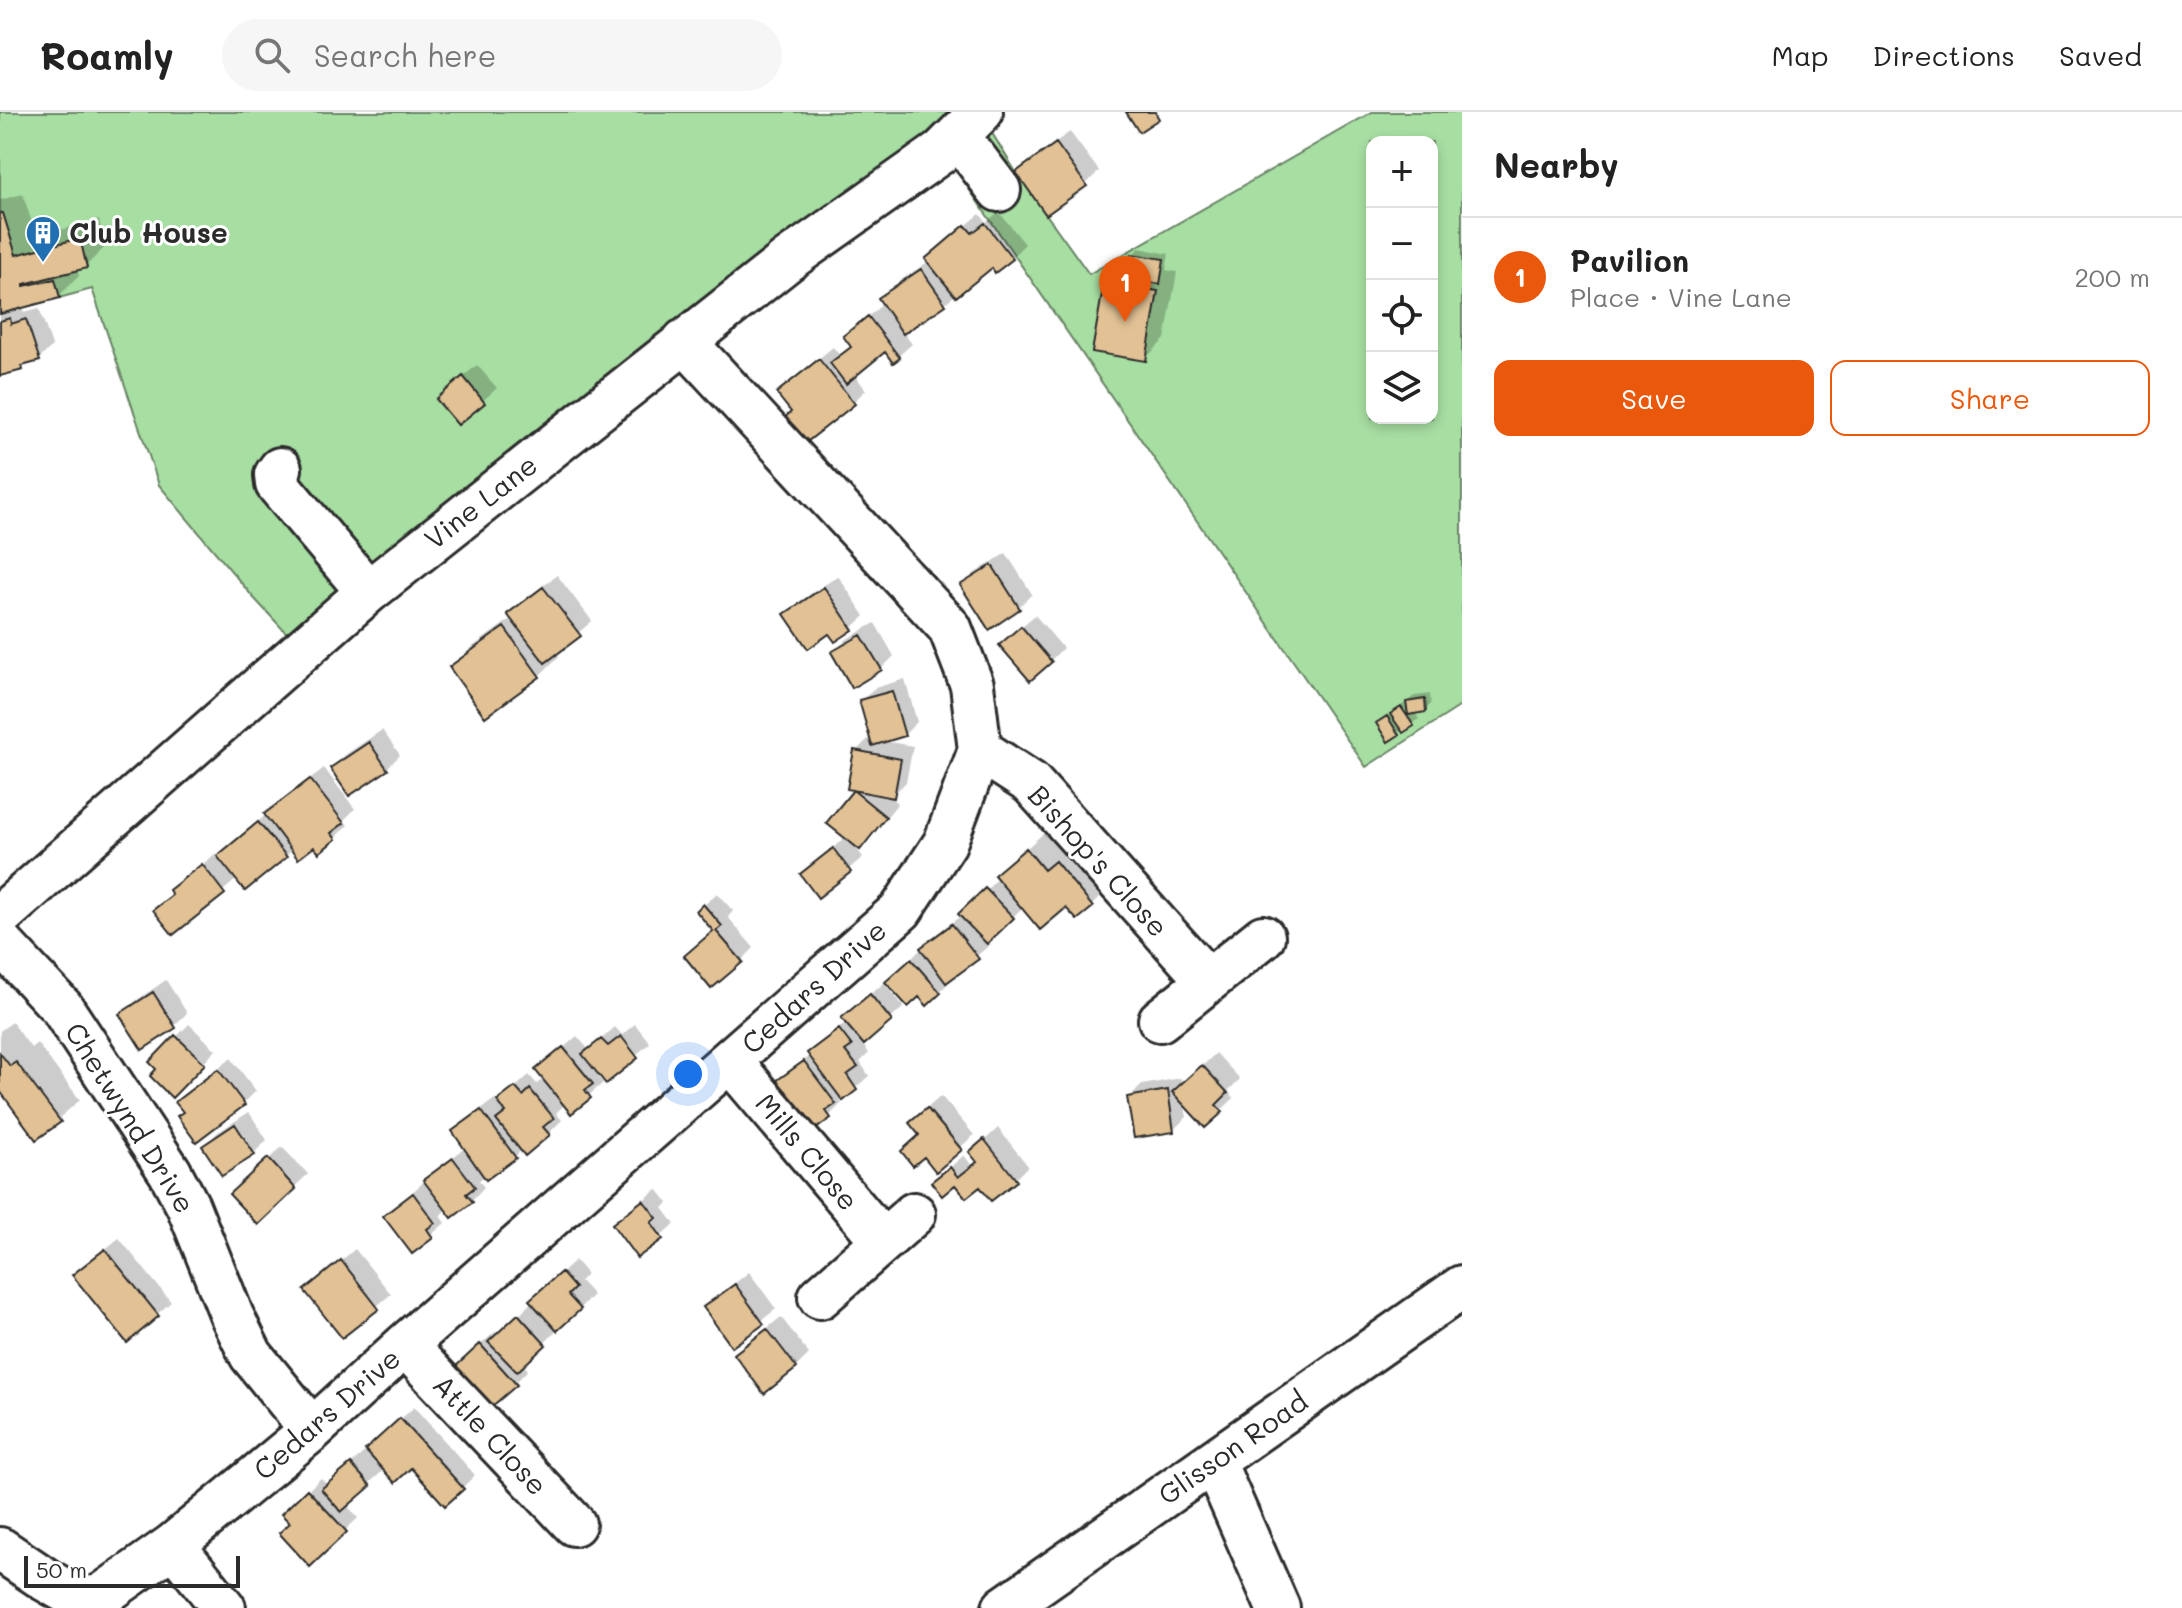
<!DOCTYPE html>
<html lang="en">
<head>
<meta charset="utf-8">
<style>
	body { margin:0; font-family:Mali,sans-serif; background:#f6f6f6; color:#222 }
	.controls { position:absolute; right:24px; top:24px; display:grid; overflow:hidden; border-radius:16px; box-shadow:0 4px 12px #0003 }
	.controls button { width:72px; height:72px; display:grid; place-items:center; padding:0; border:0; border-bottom:2px solid #e0e0e0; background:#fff; color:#222; font:40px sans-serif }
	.scale { position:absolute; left:24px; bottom:20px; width:216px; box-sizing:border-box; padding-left:8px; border:4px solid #2b2b2b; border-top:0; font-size:22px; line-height:28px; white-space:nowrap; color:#2b2b2b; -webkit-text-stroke:6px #fff; paint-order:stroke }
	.you { position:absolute; left:688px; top:962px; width:28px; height:28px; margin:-20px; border:6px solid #fff; border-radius:50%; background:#1a73e8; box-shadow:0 0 0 12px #1a73e833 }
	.badge { display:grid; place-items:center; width:52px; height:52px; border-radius:50%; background:#ea580c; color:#fff; font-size:26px; font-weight:700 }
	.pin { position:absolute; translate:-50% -66px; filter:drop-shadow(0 2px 4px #0008) }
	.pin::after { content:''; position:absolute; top:42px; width:28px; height:24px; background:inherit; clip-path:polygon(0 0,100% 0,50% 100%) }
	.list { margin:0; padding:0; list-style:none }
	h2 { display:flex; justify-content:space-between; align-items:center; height:104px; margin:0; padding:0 32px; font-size:34px }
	h2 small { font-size:26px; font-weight:400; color:#767676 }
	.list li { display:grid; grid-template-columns:52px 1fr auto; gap:24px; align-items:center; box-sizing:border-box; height:120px; padding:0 32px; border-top:2px solid #e0e0e0 }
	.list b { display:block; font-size:30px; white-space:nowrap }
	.list p { margin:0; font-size:26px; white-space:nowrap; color:#767676 }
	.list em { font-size:26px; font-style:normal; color:#767676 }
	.actions { display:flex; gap:16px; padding:24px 32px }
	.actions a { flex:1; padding:18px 0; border:2px solid #ea580c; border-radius:16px; text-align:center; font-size:28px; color:#ea580c }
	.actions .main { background:#ea580c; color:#fff }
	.icon { flex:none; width:44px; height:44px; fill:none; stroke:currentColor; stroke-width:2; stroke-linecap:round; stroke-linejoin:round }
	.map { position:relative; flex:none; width:1462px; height:1496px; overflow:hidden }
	header { display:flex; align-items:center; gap:48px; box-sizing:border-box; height:112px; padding:0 40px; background:#fff; border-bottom:2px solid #e0e0e0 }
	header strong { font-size:38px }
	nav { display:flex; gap:44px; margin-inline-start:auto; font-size:28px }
	.search { width:560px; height:72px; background:#f6f6f6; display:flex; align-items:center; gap:20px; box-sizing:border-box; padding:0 28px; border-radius:44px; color:#767676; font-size:30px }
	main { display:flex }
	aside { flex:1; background:#fff }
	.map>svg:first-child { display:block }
	.green { fill:#a7dea2; stroke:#698466; stroke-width:2; fill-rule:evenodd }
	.shadow { fill:#0003 }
	.building { fill:#e2c295; stroke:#2b2b2b; stroke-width:2 }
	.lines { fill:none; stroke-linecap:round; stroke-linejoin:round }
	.minor-casing { stroke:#2b2b2b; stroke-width:48 }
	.minor { stroke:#fff; stroke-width:42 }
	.labels { text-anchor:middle; stroke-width:6; stroke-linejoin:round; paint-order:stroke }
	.poi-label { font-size:28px; font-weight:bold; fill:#2b2b2b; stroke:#fff; text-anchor:start }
	.street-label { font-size:28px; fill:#2b2b2b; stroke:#fff }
</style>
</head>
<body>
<header>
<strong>Roamly</strong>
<div class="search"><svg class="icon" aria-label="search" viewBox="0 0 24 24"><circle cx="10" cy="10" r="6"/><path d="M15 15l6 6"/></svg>Search here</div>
<nav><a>Map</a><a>Directions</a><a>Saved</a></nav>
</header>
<main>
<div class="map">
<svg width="1462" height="1496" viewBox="0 0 1462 1496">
	<rect width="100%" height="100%" fill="#fff"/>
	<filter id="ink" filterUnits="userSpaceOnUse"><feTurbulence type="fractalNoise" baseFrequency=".0125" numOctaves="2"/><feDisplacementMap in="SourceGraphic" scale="16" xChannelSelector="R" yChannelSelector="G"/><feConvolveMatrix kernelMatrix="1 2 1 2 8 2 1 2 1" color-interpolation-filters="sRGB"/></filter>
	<g filter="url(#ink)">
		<path class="green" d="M0 0H972L301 537 253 485 159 373 92 177 0 202Z
			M1372 0H1462V593L1366 655 949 48 990 18 1016 60 1089 162ZM1372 30H1432V306H1372Z"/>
		<path class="shadow" d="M1070 20 1099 59 1086 72 1046 100 1018 60 1031 47Z
			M23 82 36 124 99 108 106 134 86 154 77 156 79 164 59 184 22 194 24 200 39 196 52 234 39 247 27 250 22 256 0 262V88Z
			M999 100 1025 132 1012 145 996 158 992 153 944 192 903 220 912 232 894 248 886 238 854 262 866 278 853 290 793 299 779 281 792 268 833 235 840 244 852 234 845 224 884 191 881 186 894 173 929 149 928 147 941 134 980 102 986 110Z
			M1139 136 1169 142 1166 158 1177 160 1165 227 1145 247 1106 171 1126 151 1131 152 1133 143Z
			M477 253 497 276 458 311 452 274Z
			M1006 441 1032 482 1019 495 989 515 962 474 975 461Z
			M557 463 592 509 556 540 559 544 539 564 451 556 471 536 512 506 510 502 523 489Z
			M838 464 865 504 852 516 830 519 787 502 800 489Z
			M1035 503 1063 536 1050 549 1015 520Z
			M875 511 894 544 881 557 834 540 847 527Z
			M905 567 917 610 904 623 883 629 913 634 906 670 891 685 898 691 873 722 860 735 852 731 863 745 818 783 802 762 846 725 829 711 857 677 856 639 869 626 872 627 861 589 875 576Z
			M1430 582 1431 592 1425 598 1414 600 1419 607 1397 621 1379 611 1414 584Z
			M382 618 400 643 387 656 350 682 332 656 345 643Z
			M324 656 355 697 344 708 348 713 335 726 293 737 286 744 237 767 174 820 155 798 173 781 171 779 216 741 219 745 280 690Z
			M1047 718 1111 774 1091 794 1023 795 988 829 991 832 951 865 953 867 927 891 901 857 935 823 962 803 998 766 996 764Z
			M717 781 733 799 728 805 754 836 741 849 698 799Z
			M166 868 187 901 174 914 121 903 134 890Z
			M884 871 904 895 862 932 869 941 860 950 869 964 840 989 842 991 829 1004 779 970 811 943 810 941 823 928 847 910 857 893Z
			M12 910 31 936 37 931 80 988 37 1025 0 976V919Z
			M189 912 216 938 172 983 159 957 152 950Z
			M635 912 650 931 606 969 600 962 598 965 603 971 571 999 565 992 556 1001 562 1008 549 1021 525 1041 522 1037 515 1045 485 1062 479 1069 484 1075 472 1088 447 1096 440 1104 445 1111 413 1139 386 1104 439 1056 466 1035 454 1020 467 1007 495 987 498 991 529 963 537 972 544 966 538 958 577 924 589 938 615 915 622 923Z
			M1216 941 1240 967 1228 979 1234 986 1206 1013 1184 991 1187 1005 1173 1018 1129 986 1142 973 1181 966 1182 973Z
			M231 946 256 979 243 992 185 999 178 990Z
			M941 984 974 1023 936 1057 924 1042 920 1022 924 999Z
			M249 1000 267 1028 254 1041 204 1034 217 1021Z
			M998 1016 1028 1054 1015 1067 980 1072 934 1070 964 1043 972 1054 978 1049 972 1040Z
			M282 1035 308 1062 258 1110 245 1069Z
			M657 1077 668 1091 663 1096 675 1112 637 1144 614 1112Z
			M119 1126 171 1190 128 1228 88 1151Z
			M355 1137 391 1182 343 1223 306 1178Z
			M575 1148 587 1162 580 1169 593 1183 523 1252 528 1258 515 1271 469 1243 495 1220 497 1224Z
			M749 1160 776 1197 732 1232 705 1195Z
			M781 1205 809 1242 796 1255 736 1242Z
			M414 1295 475 1363 462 1376 412 1354 385 1357 346 1392 358 1406 310 1452 293 1410 297 1389 321 1366 328 1373Z"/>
		<path class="building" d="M1126 0H1155L1159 7 1139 20Z
			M1056 31 1087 74 1046 103 1016 60Z
			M0 101H3L16 143 80 126 87 156 24 172V174L55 167 60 186 0 202Z
			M985 111 1013 147 995 161 992 156 956 185 925 147 965 113 972 121Z
			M1131 142 1164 147 1160 172 1127 166Z
			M921 157 946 193 903 222 878 186Z
			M1104 170 1158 179 1146 249 1092 240Z
			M868 204 900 246 893 251 885 240 846 272 830 251 851 235 843 224Z
			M10 206 11 212 26 207 40 249 22 254 23 258 0 264V209Z
			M819 247 855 292 803 333 782 308 791 300 776 281Z
			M463 264 485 291 458 313 436 287Z
			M992 453 1020 497 989 518 960 473Z
			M543 475 581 524 545 551 507 502Z
			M824 475 853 518 835 530 829 522 808 537 784 502Z
			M1021 514 1052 550 1030 569 999 533Z
			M504 515 540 565 485 605 449 555Z
			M861 523 882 558 852 576 831 540Z
			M892 579 905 624 872 634 859 588Z
			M1425 587 1426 600 1408 603 1406 590Z
			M1401 595 1414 614 1403 621 1390 602Z
			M1387 604 1399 623 1388 630 1376 611Z
			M369 630 388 658 349 684 330 656Z
			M854 638 901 647 894 686 847 677Z
			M310 667 344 711 331 721 336 727 319 741 314 735 298 747 264 702Z
			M853 678 886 705 860 738 826 711Z
			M258 710 287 745 245 779 217 744Z
			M833 736 851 760 818 786 800 762Z
			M1026 736 1044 758 1055 749 1093 795 1077 808 1066 796 1040 818 994 763Z
			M202 752 225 782 173 823 153 798 172 783 169 778Z
			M985 776 1014 806 987 832 958 802Z
			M703 792 722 814 716 819 743 850 711 877 684 844 713 819 696 799Z
			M952 812 979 847 946 871 920 836Z
			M911 847 941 881 927 894 919 885 908 895 885 870Z
			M153 880 176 916 142 938 119 902Z
			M870 882 892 909 864 933 841 906Z
			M839 917 852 934 845 939 858 955 847 963 857 978 843 989 807 941Z
			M175 923 205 952 172 986 150 964 156 957 149 950Z
			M621 924 638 946 606 972 582 942 601 927 608 934Z
			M563 935 593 972 585 978 591 986 571 1002 535 958Z
			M0 941 10 954 16 950 61 1010 36 1028 0 979Z
			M804 949 836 992 826 999 831 1006 813 1019 776 969Z
			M1202 953 1228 981 1216 993 1223 1000 1205 1016 1172 980Z
			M218 957 245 993 196 1030 177 1004 183 1000 175 990Z
			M515 975 523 984 530 977 554 1006 543 1015 550 1023 525 1044 496 1008 506 1000 497 989Z
			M1168 978 1174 1020 1134 1026 1127 985Z
			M927 996 962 1038 936 1060 924 1045 913 1054 901 1039 919 1023 909 1011Z
			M481 998 516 1046 486 1068 452 1019Z
			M235 1012 255 1043 222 1064 202 1034Z
			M984 1027 1017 1069 991 1089 980 1075 966 1086 955 1073 942 1084 931 1070 950 1055 958 1065 977 1050 969 1040Z
			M268 1046 296 1077 258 1113 229 1082Z
			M453 1046 475 1075 466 1082 473 1090 452 1106 423 1068Z
			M413 1081 435 1111 427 1117 433 1126 412 1142 383 1104Z
			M643 1088 657 1106 651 1110 663 1127 637 1146 612 1112Z
			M105 1137 159 1204 127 1231 72 1163Z
			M341 1148 379 1197 342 1226 304 1178Z
			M561 1160 575 1176 568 1183 581 1197 557 1219 529 1188Z
			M735 1172 764 1212 732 1235 703 1195Z
			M518 1202 546 1233 517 1260 488 1230Z
			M767 1217 797 1256 764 1282 734 1242Z
			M480 1232 517 1273 490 1296 454 1256Z
			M400 1306 464 1377 445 1394 411 1356 395 1371 365 1338Z
			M351 1352 371 1374 341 1400 321 1377Z
			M307 1377 347 1420 310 1455 279 1421 290 1411 281 1402Z"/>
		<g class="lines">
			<defs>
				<path id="minor" d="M958 24 999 78
					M280 357 276 363 277 372 368 480
					M980 638 1031 671 1208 869
					M0 804 368 480 788 148 941 40 981 0
					M0 830 62 896 170 1060 188 1094 232 1204 251 1243 312 1318
					M1160 908 1263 825
					M731 950 883 1129
					M820 1185 914 1102
					M405 1233 574 1412
					M1214 1350 1278 1496
					M173 1433 224 1496
					M0 1437 46 1468 79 1487 101 1484 173 1433 312 1318 405 1233 901 798 945 731 980 638 972 573 950 516 684 229
					M1004 1496 1462 1175"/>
			</defs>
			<use href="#minor" class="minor-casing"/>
			<use href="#minor" class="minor"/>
		</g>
	</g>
	<defs>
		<symbol id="building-pin" viewBox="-11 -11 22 30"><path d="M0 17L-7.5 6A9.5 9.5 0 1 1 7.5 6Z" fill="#1f6fb2" stroke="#fff"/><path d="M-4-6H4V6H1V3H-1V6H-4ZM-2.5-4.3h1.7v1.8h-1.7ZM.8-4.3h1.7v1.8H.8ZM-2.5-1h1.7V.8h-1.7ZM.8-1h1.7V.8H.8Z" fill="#fff"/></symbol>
	</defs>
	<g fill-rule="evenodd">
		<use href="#building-pin" x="23" y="101" width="40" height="54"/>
	</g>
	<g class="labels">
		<g class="poi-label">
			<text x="69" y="131">Club House</text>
		</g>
		<g class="street-label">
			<text transform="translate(481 390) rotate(-38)" y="10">Vine Lane</text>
			<text transform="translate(1098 749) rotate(48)" y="10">Bishop's Close</text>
			<text transform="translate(814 875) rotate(-42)" y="10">Cedars Drive</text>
			<text transform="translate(130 1006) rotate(58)" y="10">Chetwynd Drive</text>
			<text transform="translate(807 1040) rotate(50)" y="10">Mills Close</text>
			<text transform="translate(327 1302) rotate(-41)" y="10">Cedars Drive</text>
			<text transform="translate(490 1323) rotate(47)" y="10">Attle Close</text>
			<text transform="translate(1233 1336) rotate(-35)" y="10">Glisson Road</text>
		</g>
	</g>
</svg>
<div class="controls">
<button>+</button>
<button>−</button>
<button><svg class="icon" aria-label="locate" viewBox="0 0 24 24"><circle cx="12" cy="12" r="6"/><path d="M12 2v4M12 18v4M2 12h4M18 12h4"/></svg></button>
<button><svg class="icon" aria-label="layers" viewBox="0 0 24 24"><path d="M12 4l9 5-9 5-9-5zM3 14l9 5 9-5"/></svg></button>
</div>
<div class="scale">50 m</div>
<div class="you"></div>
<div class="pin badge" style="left:1125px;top:210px">1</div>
</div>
<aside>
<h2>Nearby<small></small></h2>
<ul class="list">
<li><span class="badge">1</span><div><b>Pavilion</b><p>Place · Vine Lane</p></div><em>200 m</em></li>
</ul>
<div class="actions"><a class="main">Save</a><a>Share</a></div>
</aside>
</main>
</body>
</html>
